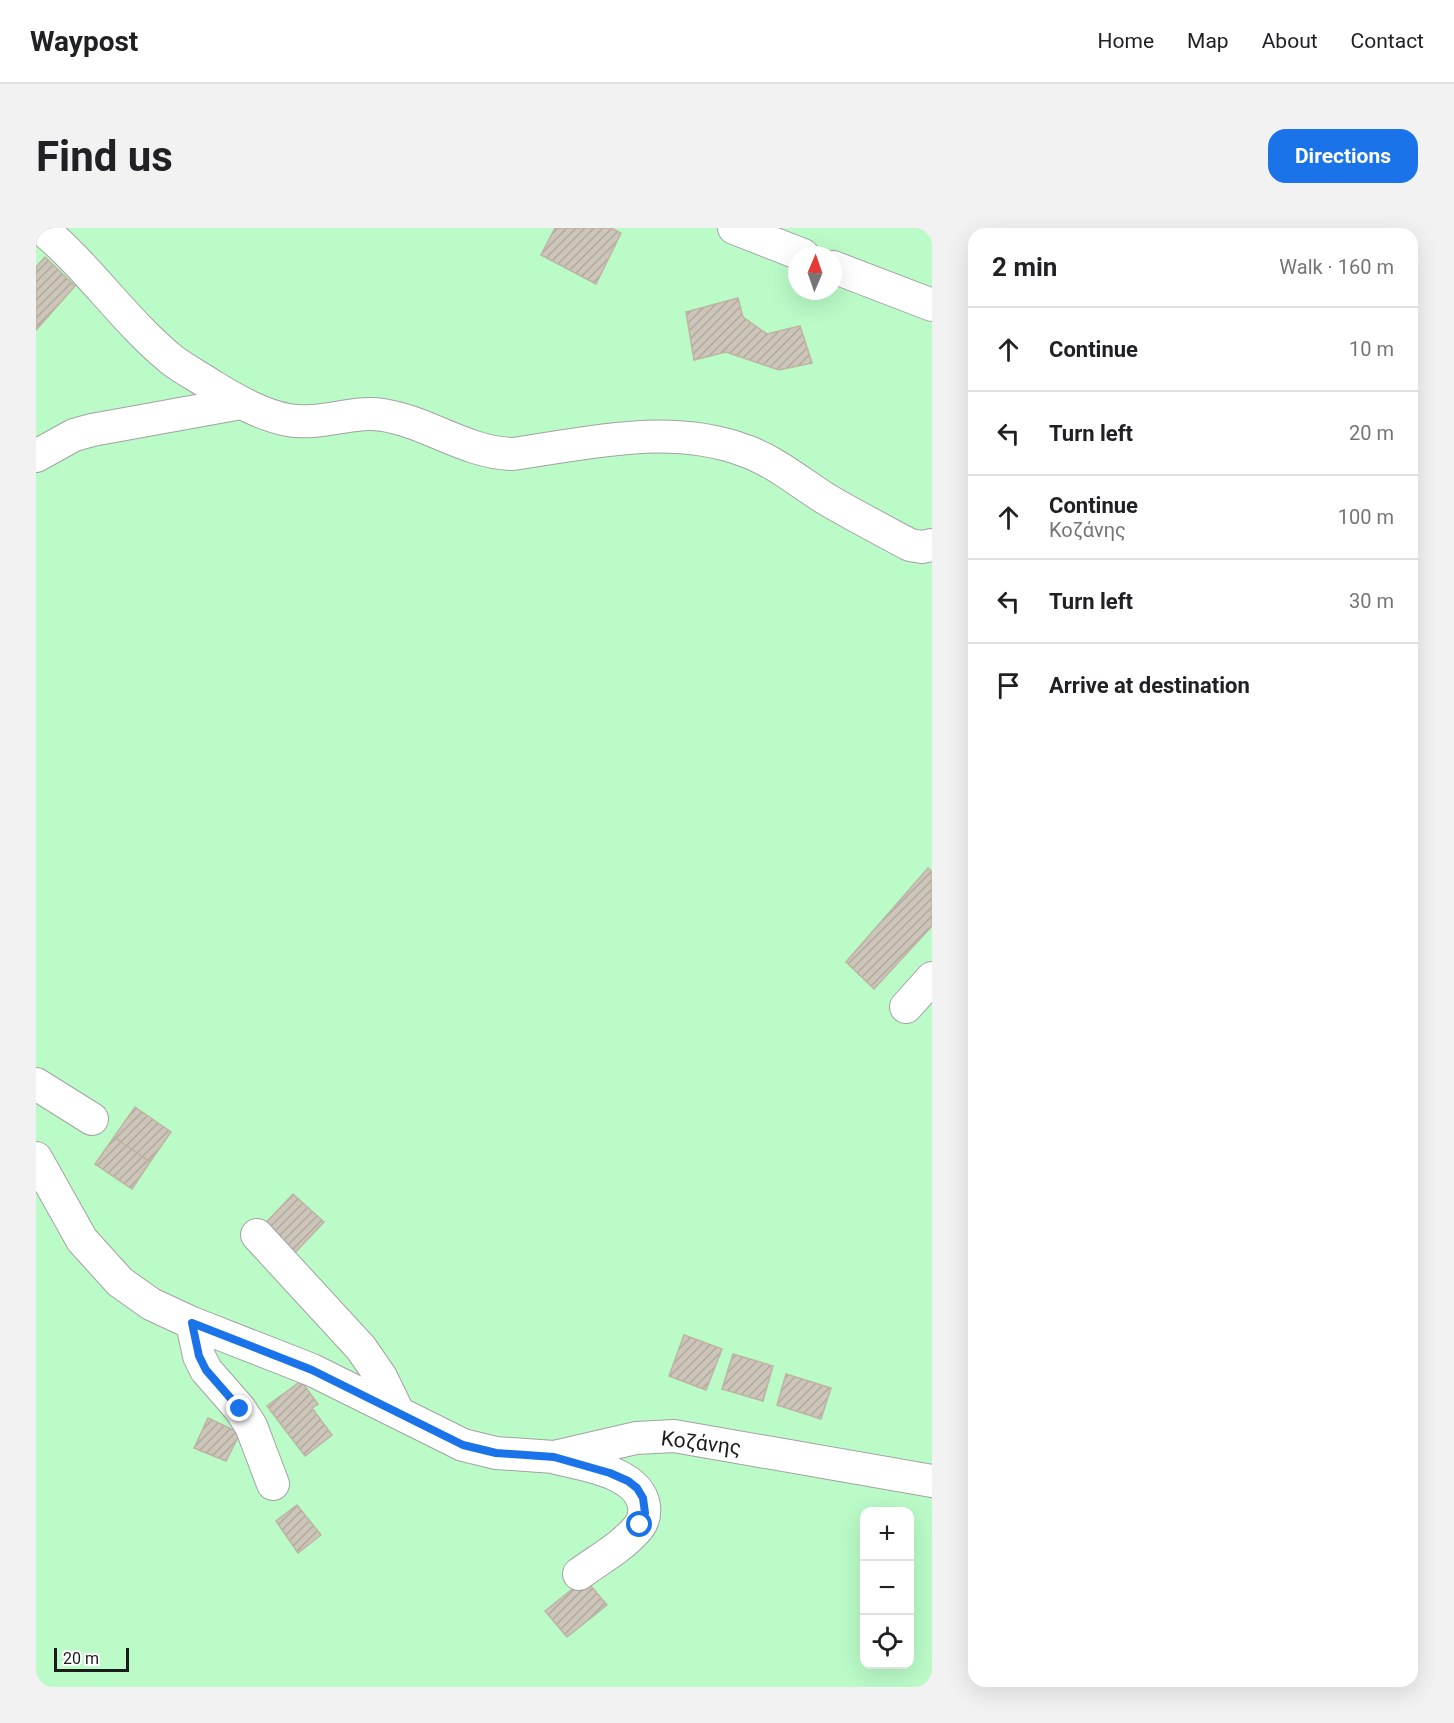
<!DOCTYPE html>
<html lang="en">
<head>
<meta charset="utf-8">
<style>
	body { margin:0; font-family:Roboto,sans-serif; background:#f2f2f2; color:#202124 }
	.controls { position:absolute; right:18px; bottom:18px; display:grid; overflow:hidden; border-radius:12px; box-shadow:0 6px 24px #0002 }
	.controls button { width:54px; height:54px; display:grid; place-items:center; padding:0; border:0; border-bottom:2px solid #e0e0e0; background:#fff; color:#202124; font:30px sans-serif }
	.compass { position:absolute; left:752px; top:18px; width:54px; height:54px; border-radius:50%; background:#fff; box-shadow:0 6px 24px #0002; rotate:2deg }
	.scale { position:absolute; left:18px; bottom:15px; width:75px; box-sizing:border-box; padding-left:6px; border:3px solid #1b1b1b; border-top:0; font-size:16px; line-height:21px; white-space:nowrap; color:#1b1b1b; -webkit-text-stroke:4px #fff; paint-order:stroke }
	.stop { position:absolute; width:18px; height:18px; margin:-14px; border:4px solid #1a73e8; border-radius:50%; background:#fff }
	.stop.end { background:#1a73e8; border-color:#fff; box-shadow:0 2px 6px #0008 }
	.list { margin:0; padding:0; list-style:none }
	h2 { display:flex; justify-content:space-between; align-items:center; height:78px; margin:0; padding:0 24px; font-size:26px }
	h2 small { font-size:20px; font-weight:400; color:#757577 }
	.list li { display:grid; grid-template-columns:39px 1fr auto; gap:18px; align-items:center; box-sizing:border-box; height:84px; padding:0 24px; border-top:2px solid #e0e0e0 }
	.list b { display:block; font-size:22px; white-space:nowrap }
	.list p { margin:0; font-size:20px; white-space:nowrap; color:#757577 }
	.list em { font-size:20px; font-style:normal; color:#757577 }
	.icon { flex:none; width:33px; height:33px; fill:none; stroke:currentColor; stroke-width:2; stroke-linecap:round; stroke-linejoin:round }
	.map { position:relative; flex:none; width:896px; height:1459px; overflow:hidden; border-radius:18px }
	header { display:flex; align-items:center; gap:36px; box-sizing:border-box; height:84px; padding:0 30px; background:#fff; border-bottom:2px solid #e0e0e0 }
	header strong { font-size:28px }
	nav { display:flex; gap:33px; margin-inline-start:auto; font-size:21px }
	.intro { display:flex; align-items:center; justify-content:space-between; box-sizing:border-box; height:144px; padding:0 36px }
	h1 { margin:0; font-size:42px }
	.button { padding:15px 27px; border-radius:18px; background:#1a73e8; color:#fff; font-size:21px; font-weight:700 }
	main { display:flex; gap:36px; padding:0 36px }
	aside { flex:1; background:#fff; border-radius:18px; box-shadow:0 6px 24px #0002 }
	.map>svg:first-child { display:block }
	.park { fill:#bafbc8; fill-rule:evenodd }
	.building { fill:url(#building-hatch); stroke:#bfb3a2; stroke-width:1.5 }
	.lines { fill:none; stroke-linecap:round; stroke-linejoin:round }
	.minor-casing { stroke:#a2a2a2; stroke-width:34 }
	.minor { stroke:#fff; stroke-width:32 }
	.route { stroke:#1a73e8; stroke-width:8 }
	.labels { text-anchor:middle; stroke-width:4.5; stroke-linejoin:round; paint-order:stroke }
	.street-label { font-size:21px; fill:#1b1b1b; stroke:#fff }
</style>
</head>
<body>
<header>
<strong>Waypost</strong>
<nav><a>Home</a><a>Map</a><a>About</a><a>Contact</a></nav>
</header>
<div class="intro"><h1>Find us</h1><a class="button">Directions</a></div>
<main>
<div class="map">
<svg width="896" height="1459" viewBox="0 0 896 1459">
	<defs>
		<pattern id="building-hatch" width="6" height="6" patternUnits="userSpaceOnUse" patternTransform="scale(1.5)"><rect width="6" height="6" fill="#cdc5b9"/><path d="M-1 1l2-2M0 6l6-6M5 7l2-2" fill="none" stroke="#afa99e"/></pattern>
	</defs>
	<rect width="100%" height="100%" fill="#edebe0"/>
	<path class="park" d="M0 0H896V1459H0ZM761 27H797V63H761ZM828 1284H874V1436H828Z"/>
	<path class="building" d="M519 0H575L585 5 560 56 505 27Z
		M9 29 39 58 0 102V39Z
		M702 70 707 89 731 106 764 98 776 135 743 142 690 124 658 132 650 84Z
		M892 640 896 644V698L838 761 810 734Z
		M99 879 135 904 114 934 78 909Z
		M78 909 114 934 96 961 59 936Z
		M257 966 288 994 254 1030 224 1001Z
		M648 1107 686 1121 670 1162 633 1148Z
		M697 1126 737 1138 727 1173 686 1161Z
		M750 1146 795 1160 785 1191 741 1177Z
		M265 1153 282 1176 276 1180 296 1207 269 1228 231 1178Z
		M172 1190 204 1205 190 1233 158 1220Z
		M261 1277 285 1307 262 1325 240 1293Z
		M549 1351 571 1377 531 1409 509 1383Z"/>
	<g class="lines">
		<defs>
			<path id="minor" d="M5 0C53 39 88 93 136 132 149 142 165 150 178 159 201 173 226 187 252 192 284 198 316 182 347 187 392 194 430 225 477 226 553 215 633 195 707 222 737 232 763 254 790 271 817 287 846 302 874 317L886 319 896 317
				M698 0 767 27
				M797 39 896 77
				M0 228 38 207 56 202 205 175
				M870 779 896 750
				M0 856 56 891
				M0 930 46 1012 84 1054 115 1076 156 1095 276 1142 427 1217 460 1225 518 1229 600 1210 638 1208 896 1253
				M221 1007 325 1120 345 1149 362 1184
				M156 1095 163 1128 170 1142 204 1181 215 1198 237 1256
				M520 1230C548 1237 603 1244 608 1278 609 1286 607 1294 602 1300 586 1319 562 1332 543 1346"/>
		</defs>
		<use href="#minor" class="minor-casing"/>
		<use href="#minor" class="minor"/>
	</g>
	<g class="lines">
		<path class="route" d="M204 1181 170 1142 163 1128 156 1095 276 1142 427 1217 460 1225 518 1229 574 1245 592 1253 601 1260 607 1270 609 1285 604 1297"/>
	</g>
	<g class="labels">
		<g class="street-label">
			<text transform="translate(665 1215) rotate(7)" y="7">Κοζάνης</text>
		</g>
	</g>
</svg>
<div class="controls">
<button>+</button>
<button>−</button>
<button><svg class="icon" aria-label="locate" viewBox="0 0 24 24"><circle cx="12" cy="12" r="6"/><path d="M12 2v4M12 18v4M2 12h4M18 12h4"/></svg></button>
</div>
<svg class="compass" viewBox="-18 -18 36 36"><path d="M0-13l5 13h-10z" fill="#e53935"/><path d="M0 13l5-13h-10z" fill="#757577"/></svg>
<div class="scale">20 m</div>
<div class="stop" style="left:604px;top:1297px"></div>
<div class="stop end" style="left:204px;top:1181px"></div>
</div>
<aside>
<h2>2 min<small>Walk · 160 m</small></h2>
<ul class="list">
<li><svg class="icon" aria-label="ahead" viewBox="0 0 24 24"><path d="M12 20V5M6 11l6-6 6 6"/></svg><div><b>Continue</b></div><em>10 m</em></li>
<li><svg class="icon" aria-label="left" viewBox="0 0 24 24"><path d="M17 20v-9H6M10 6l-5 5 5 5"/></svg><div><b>Turn left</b></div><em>20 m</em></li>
<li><svg class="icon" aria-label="ahead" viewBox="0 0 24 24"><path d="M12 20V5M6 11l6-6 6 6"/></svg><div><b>Continue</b><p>Κοζάνης</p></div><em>100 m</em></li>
<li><svg class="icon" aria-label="left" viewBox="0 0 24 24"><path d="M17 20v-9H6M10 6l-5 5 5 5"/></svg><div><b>Turn left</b></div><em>30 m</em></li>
<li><svg class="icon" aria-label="arrive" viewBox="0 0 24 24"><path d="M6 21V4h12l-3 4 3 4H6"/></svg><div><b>Arrive at destination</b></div></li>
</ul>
</aside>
</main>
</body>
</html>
